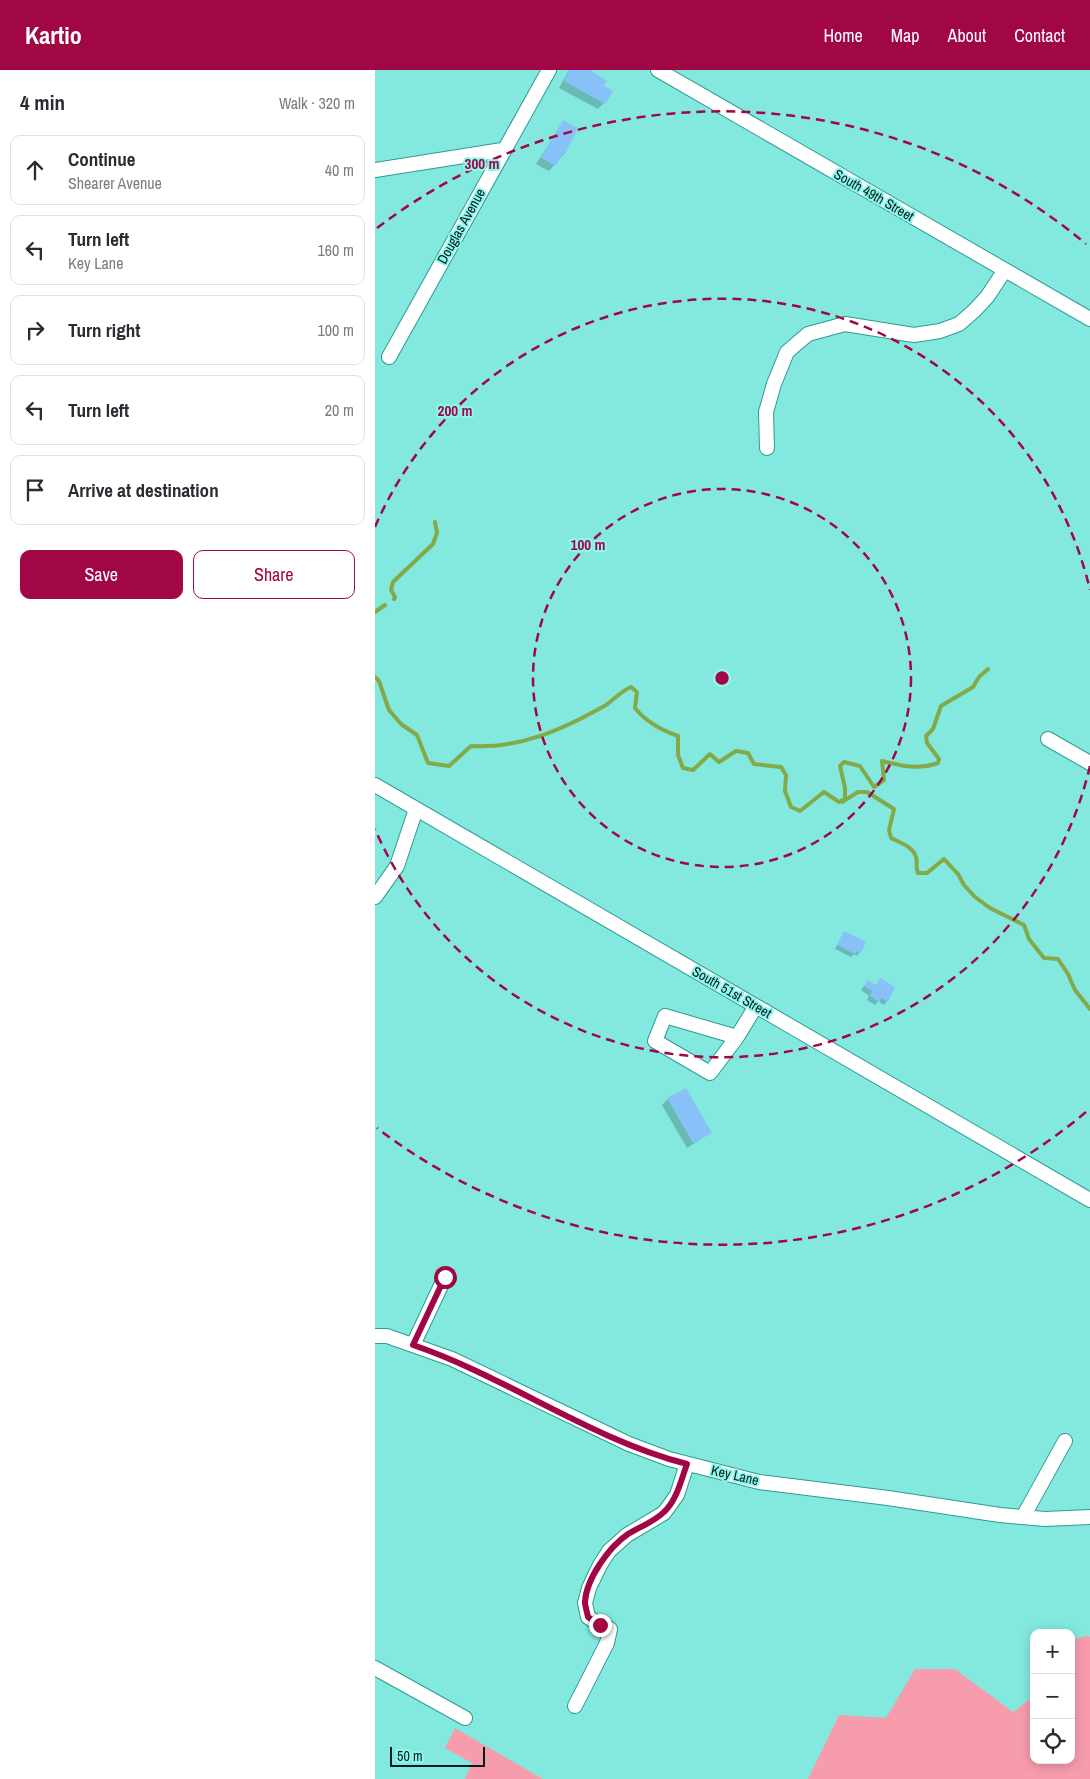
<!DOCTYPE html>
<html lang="en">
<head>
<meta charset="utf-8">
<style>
	body { margin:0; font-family:"Archivo Narrow",sans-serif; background:#f7f7f7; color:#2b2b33 }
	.controls { position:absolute; right:15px; bottom:15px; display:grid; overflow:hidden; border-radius:10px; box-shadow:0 2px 12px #0003 }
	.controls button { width:45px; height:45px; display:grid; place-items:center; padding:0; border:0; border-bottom:1px solid #e1e1e2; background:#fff; color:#2b2b33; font:25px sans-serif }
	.scale { position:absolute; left:15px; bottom:12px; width:95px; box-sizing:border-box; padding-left:5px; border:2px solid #00201d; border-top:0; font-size:14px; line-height:18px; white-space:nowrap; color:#00201d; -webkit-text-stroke:4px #90f6ec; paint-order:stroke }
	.stop { position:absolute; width:15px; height:15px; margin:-11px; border:4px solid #a10645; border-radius:50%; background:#fff }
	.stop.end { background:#a10645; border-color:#fff; box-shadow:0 1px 5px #0008 }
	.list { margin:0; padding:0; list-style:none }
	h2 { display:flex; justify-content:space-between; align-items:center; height:65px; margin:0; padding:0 20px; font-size:21px }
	h2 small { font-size:16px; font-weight:400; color:#7c7c81 }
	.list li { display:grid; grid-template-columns:32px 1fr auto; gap:15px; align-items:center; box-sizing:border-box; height:70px; margin:0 10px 10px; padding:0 10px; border:1px solid #e1e1e2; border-radius:10px }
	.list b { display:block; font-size:19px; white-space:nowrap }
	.list p { margin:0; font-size:16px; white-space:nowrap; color:#7c7c81 }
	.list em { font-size:16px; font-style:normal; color:#7c7c81 }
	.actions { display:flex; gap:10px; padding:15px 20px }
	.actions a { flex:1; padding:11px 0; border:1px solid #a10645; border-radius:10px; text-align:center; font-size:18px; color:#a10645 }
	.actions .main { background:#a10645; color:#fff }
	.icon { flex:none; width:28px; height:28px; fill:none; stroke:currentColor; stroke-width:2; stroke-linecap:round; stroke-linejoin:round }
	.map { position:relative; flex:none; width:715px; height:1709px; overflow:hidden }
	header { display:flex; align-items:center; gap:30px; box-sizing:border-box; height:70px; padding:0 25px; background:#a10645; color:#fff }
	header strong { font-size:24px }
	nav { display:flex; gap:28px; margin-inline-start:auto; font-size:18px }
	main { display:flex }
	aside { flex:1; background:#fff }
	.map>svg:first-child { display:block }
	.green { fill:#f69cad }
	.shadow { fill:#0003 }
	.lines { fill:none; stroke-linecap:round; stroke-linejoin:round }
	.stream { stroke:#83a948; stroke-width:4 }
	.building { fill:#88c1f7 }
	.minor-casing { stroke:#2d9b92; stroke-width:16 }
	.minor { stroke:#fff; stroke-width:14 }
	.route { stroke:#a10645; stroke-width:6 }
	.ring { fill:none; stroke:#a10645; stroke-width:2.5; stroke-dasharray:9 6 }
	.labels { text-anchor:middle; stroke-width:4; stroke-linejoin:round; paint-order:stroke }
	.street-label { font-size:14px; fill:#00201d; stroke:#90f6ec }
	.centre { fill:#a10645; stroke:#90f6ec; stroke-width:2.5 }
	.ring-label { font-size:15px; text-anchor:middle; font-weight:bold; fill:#a10645; stroke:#90f6ec; stroke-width:4; stroke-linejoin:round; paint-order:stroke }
</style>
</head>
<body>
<header>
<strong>Kartio</strong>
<nav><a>Home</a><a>Map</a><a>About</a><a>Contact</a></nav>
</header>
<main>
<aside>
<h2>4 min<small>Walk · 320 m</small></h2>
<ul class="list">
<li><svg class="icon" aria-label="ahead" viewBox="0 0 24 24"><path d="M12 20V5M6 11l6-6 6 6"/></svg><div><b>Continue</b><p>Shearer Avenue</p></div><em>40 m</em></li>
<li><svg class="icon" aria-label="left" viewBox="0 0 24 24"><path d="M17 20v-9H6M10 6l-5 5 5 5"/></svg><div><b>Turn left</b><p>Key Lane</p></div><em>160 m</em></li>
<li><svg class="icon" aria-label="right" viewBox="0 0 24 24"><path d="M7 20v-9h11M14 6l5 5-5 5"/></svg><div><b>Turn right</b></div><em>100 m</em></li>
<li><svg class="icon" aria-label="left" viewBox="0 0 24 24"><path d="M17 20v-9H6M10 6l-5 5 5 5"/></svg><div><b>Turn left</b></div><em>20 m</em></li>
<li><svg class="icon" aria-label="arrive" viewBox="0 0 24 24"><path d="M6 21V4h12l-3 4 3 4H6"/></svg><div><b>Arrive at destination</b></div></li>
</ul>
<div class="actions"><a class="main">Save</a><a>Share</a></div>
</aside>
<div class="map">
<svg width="715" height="1709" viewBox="0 0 715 1709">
	<rect width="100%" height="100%" fill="#83e9df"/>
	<path class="green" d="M711 1566 715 1567V1709H433L464 1645 511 1648 540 1599H580L638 1642 659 1626V1690H696V1570Z
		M80 1658 168 1709H90L97 1693 70 1678Z"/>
	<path class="shadow" d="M194 0H210L228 16 229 33 223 39 184 18Z
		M189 51 188 85 174 101 161 94Z
		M469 862 485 882 482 886 479 884 476 887 460 879Z
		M506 910 512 931 509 935 503 931 500 935 492 930 494 926 486 920 492 912 500 916Z
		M293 1029 335 1063 312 1078 287 1035Z"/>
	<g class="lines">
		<path class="stream" d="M19 529 20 527 16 520 18 512 58 474 62 463 60 452
			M0 542 10 535
			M0 607 4 611 14 640 26 654 42 665 53 693 74 696 96 676C145 679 189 659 231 635 240 629 246 621 256 617L262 622 260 638C271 652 286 660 303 666V685L308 698 318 700 335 684 344 692 361 681 373 683 379 694 406 697 411 705 410 721 416 737 425 741 449 722 464 732 470 729V718L465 696 469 692 485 696 499 717 509 710 507 691C527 696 543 700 563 693L564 689 552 673 551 666 558 659 566 636 598 617 604 607 613 599
			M467 732 483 722H492L519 739 514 760 516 768C525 773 538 776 541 787 543 793 540 797 543 803H552L569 789 583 804 589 815 600 827 615 838 649 855 654 869 669 888 683 889 693 904 700 920 715 939"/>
	</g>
	<path class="building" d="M195 0H215L232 11 229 16 238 21 230 34 189 11Z
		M188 50 203 58 189 86 187 84 181 96 166 88Z
		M469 861 491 872 486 883 482 881 480 884 462 875Z
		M505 908 520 917 513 932 507 928 504 932 495 926 497 921 489 916 492 910 501 915Z
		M311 1018 337 1063 318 1073 292 1028Z"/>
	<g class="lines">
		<defs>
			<path id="minor" d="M283 0 715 249
				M0 100 127 80
				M14 287 174 0
				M392 378 391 342 399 314 412 282 433 264 470 254 539 265 565 261 584 254 599 241 612 227 630 200
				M673 669 715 693
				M0 715 715 1130
				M0 827 22 796 41 739
				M362 967 290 946 280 971 335 1003 362 967 381 936
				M0 1266H12L77 1289 254 1374 294 1389 384 1412 513 1428 625 1445 670 1449 715 1447
				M38 1275 70 1207
				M648 1447 690 1371
				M0 1598 90 1648
				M200 1636 232 1573 235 1559 225 1555 213 1547 210 1533 214 1518 225 1495 234 1481 252 1465 289 1443 302 1425 312 1394"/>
		</defs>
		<use href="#minor" class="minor-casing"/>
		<use href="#minor" class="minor"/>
	</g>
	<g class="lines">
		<path class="route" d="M70 1207 38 1275C132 1307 215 1369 312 1394 306 1410 302 1430 289 1442 279 1452 264 1457 253 1464 234 1477 211 1509 210 1532 210 1536 212 1542 213 1547L225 1555"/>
	</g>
	<g class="ring">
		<circle cx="347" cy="608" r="189"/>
		<path d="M715 696A378 378 0 0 1 0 759M0 457A378 378 0 0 1 715 520"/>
		<path d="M711 1042A567 567 0 0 1 2 1058M2 158A567 567 0 0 1 711 174"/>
	</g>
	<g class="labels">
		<g class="street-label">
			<text transform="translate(499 125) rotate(30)" y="5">South 49th Street</text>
			<text transform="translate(86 156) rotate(-61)" y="5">Douglas Avenue</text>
			<text transform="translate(357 922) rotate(30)" y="5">South 51st Street</text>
			<text transform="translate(360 1405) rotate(13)" y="5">Key Lane</text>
		</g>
	</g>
	<circle cx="347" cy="608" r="8" class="centre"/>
	<g class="ring-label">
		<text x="107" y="99">300 m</text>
		<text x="80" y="346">200 m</text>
		<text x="213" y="480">100 m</text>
	</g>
</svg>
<div class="controls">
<button>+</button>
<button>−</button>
<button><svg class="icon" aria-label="locate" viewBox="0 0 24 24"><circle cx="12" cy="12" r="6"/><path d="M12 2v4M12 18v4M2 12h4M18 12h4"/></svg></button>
</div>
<div class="scale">50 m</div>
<div class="stop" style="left:70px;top:1207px"></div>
<div class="stop end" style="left:225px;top:1555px"></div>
</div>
</main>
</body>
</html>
